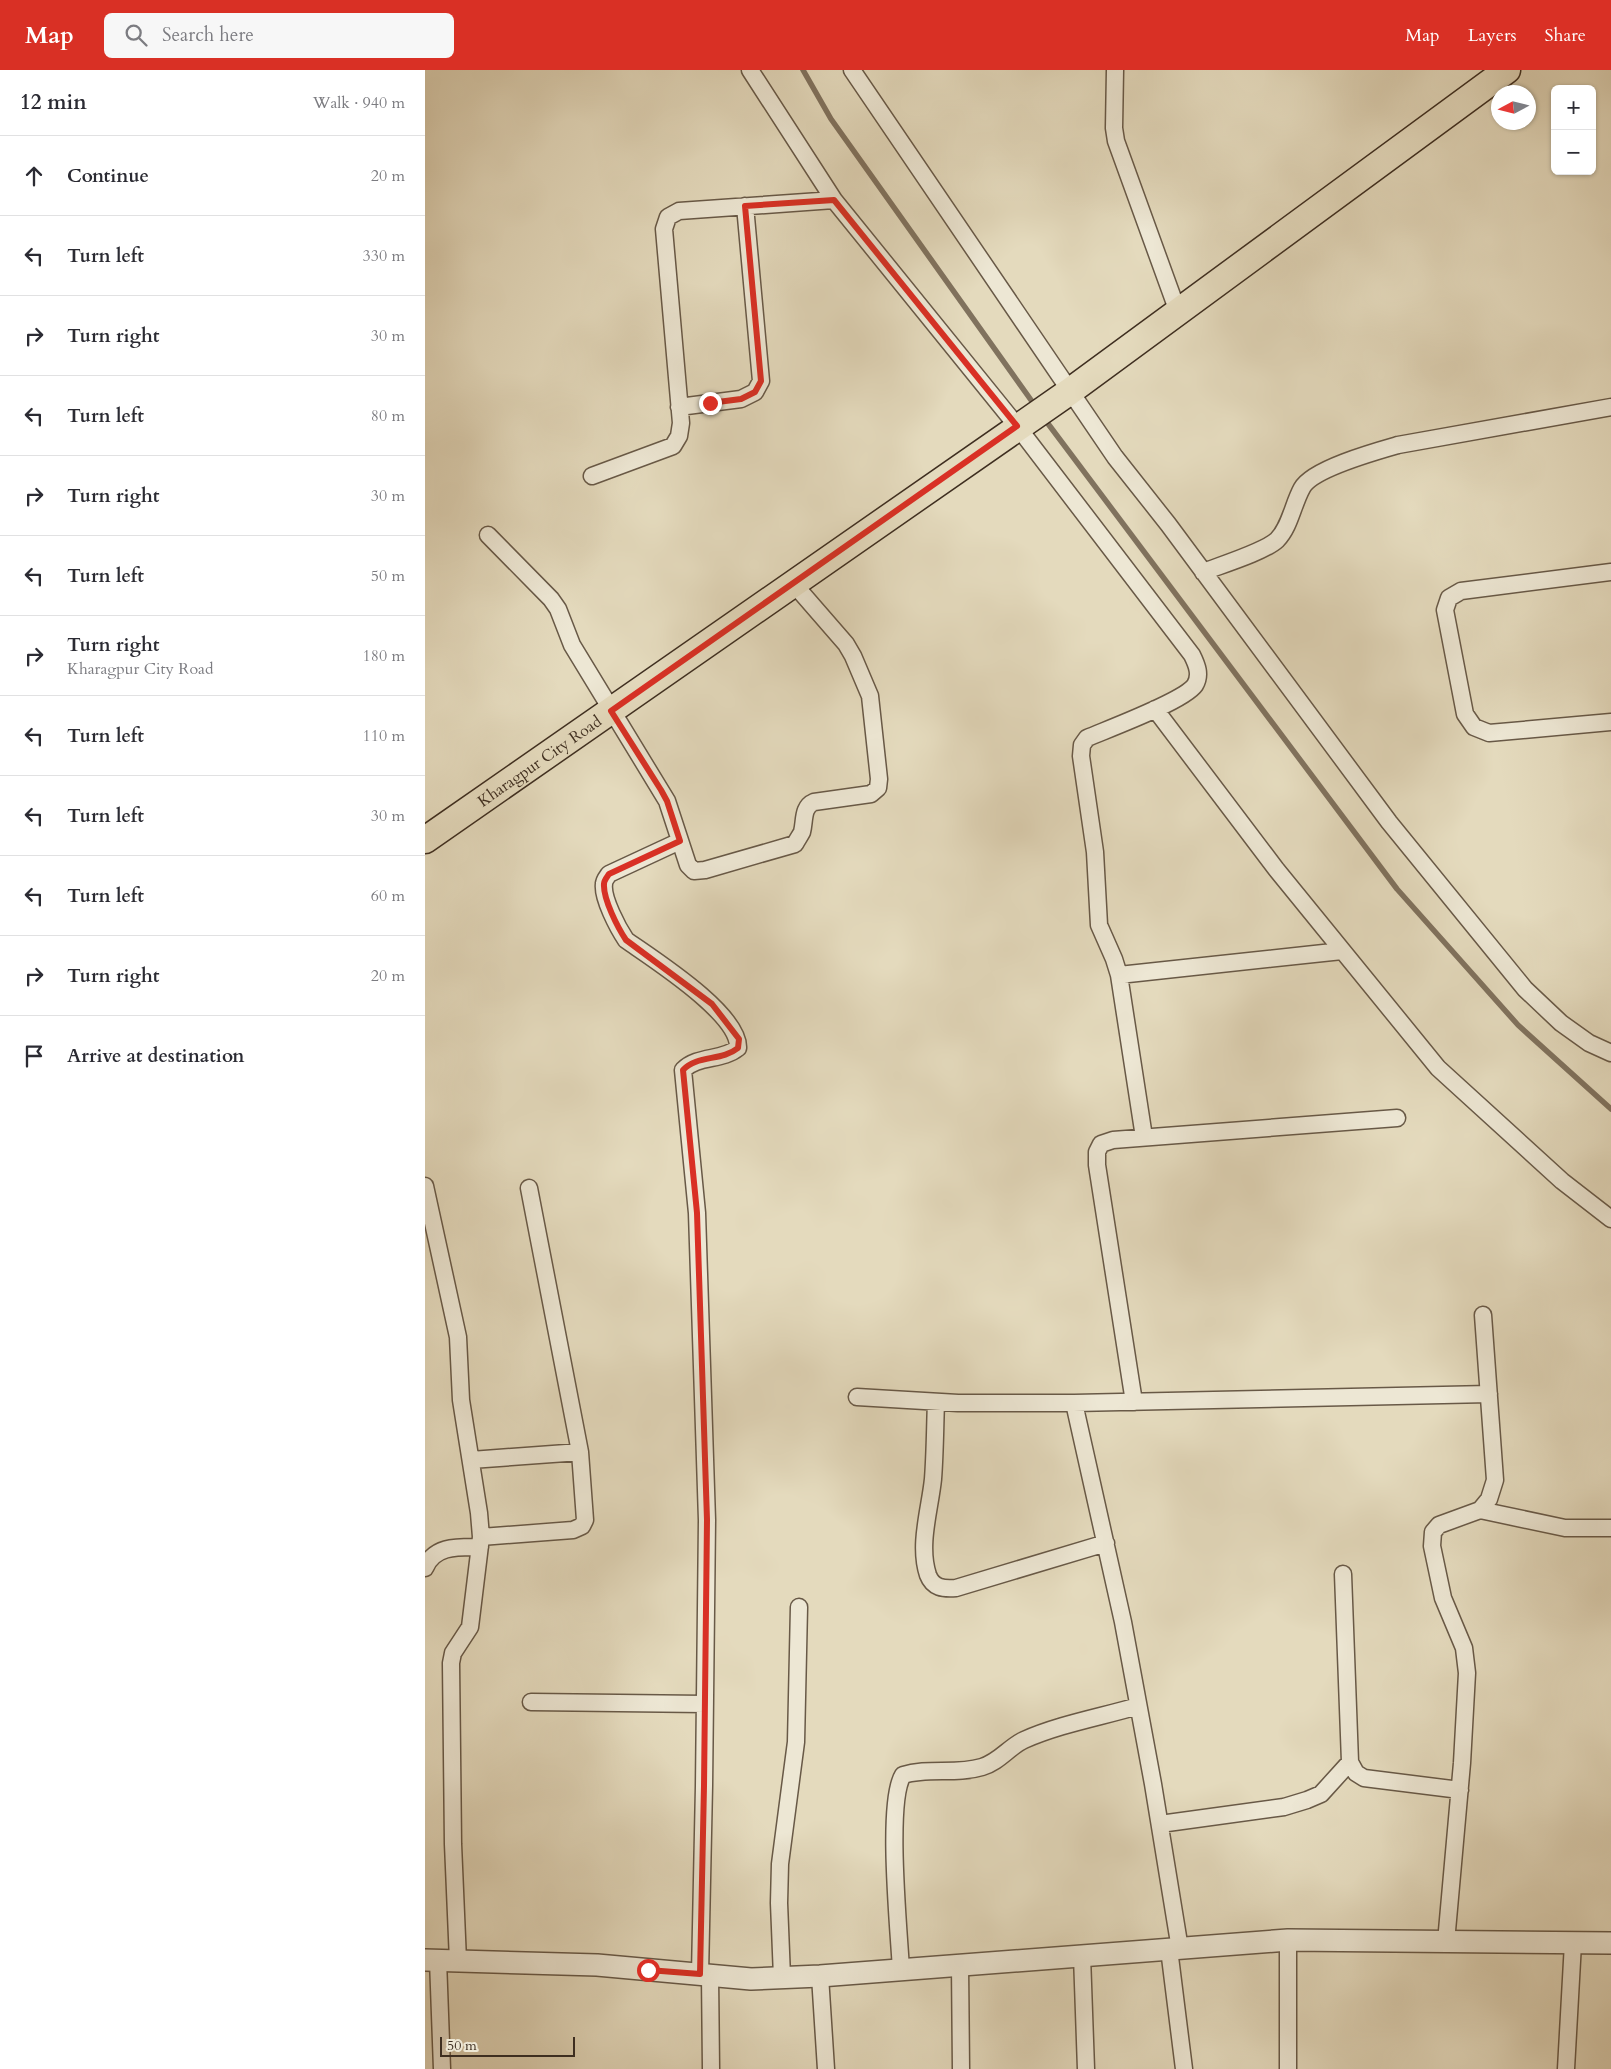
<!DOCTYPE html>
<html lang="en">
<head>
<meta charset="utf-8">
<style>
	body { margin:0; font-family:Cardo,serif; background:#f7f7f7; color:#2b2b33 }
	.controls { position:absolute; right:15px; top:15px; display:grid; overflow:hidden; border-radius:8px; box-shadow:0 1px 4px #0004 }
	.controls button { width:45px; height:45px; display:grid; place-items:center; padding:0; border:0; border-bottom:1px solid #e1e1e2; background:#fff; color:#2b2b33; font:25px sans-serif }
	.compass { position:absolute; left:1066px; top:15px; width:45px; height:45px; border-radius:50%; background:#fff; box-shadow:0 1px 4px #0004; rotate:263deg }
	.scale { position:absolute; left:15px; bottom:12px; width:135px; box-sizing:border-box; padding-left:5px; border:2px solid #3e2e20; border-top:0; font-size:14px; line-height:18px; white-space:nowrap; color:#3e2e20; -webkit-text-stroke:4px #ede7d4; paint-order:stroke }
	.stop { position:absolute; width:15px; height:15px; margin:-11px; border:4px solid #d93025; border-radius:50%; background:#fff }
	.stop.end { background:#d93025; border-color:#fff; box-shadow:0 1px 5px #0008 }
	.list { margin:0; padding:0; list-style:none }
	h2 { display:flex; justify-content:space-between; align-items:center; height:65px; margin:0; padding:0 20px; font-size:21px }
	h2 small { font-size:16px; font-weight:400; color:#7c7c81 }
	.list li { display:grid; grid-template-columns:32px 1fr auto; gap:15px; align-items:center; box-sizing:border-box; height:80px; padding:0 20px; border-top:1px solid #e1e1e2 }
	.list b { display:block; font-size:19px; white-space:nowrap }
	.list p { margin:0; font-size:16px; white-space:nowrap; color:#7c7c81 }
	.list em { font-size:16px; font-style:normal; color:#7c7c81 }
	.icon { flex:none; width:28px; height:28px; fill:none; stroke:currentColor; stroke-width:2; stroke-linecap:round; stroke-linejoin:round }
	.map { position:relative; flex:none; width:1186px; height:1999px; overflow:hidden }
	header { display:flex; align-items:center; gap:30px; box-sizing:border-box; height:70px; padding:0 25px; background:#d93025; color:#fff }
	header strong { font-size:24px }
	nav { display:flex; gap:28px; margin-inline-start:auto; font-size:18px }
	.search { width:350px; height:45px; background:#f7f7f7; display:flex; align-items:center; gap:12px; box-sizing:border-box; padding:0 18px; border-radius:8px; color:#7c7c81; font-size:19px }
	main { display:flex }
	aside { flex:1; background:#fff }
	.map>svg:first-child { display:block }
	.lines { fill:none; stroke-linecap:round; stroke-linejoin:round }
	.stream { stroke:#80725e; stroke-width:5.5 }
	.minor-casing { stroke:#685947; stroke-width:19 }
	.tertiary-casing { stroke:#685947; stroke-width:24 }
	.primary-casing { stroke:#3e2e20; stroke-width:29 }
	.minor { stroke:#ede7d4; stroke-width:16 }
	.tertiary { stroke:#ede7d4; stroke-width:21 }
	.primary { stroke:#e4dabd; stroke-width:26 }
	.route { stroke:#d93025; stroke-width:6 }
	.labels { text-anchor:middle; stroke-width:4; stroke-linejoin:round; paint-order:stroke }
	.street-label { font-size:16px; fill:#3e2e20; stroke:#ede7d4 }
</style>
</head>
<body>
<header>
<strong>Map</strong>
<div class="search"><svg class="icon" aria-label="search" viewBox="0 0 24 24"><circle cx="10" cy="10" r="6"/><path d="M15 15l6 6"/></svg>Search here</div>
<nav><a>Map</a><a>Layers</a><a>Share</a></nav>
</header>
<main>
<aside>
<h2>12 min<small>Walk · 940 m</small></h2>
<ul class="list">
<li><svg class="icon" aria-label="ahead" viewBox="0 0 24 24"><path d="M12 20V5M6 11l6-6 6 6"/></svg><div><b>Continue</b></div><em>20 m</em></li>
<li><svg class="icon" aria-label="left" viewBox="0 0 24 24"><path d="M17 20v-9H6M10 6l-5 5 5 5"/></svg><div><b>Turn left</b></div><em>330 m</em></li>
<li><svg class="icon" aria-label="right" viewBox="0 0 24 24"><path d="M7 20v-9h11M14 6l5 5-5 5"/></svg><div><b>Turn right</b></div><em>30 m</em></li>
<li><svg class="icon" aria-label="left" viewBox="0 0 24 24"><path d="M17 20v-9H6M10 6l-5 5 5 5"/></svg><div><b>Turn left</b></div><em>80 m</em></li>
<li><svg class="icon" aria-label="right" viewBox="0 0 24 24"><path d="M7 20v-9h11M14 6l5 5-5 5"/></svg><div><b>Turn right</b></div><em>30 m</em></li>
<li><svg class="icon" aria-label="left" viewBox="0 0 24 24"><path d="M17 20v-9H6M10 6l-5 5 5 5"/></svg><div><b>Turn left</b></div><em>50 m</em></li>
<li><svg class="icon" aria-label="right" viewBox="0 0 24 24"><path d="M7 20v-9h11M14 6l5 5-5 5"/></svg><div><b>Turn right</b><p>Kharagpur City Road</p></div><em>180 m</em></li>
<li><svg class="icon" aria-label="left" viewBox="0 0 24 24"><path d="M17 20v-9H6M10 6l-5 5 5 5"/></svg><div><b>Turn left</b></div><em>110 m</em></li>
<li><svg class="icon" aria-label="left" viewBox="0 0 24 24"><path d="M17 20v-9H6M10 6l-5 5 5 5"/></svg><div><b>Turn left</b></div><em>30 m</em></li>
<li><svg class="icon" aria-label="left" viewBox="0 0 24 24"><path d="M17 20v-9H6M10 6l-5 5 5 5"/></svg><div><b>Turn left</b></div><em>60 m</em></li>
<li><svg class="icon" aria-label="right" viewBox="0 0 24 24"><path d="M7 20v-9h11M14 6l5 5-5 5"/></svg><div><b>Turn right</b></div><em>20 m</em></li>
<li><svg class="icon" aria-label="arrive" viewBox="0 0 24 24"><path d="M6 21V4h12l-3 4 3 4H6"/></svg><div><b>Arrive at destination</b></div></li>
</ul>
</aside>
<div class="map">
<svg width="1186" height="1999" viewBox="0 0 1186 1999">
	<rect width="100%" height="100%" fill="#e4dabd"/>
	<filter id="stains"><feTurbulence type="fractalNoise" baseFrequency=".004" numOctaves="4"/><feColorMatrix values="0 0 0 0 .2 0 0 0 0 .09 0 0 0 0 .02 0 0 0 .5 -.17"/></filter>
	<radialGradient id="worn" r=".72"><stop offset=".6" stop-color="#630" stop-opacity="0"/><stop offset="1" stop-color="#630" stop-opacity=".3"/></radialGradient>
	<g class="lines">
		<path class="stream" d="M378 0 406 49 611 337
			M618 347 972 819 1093 955 1186 1039"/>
		<defs>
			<path id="minor" d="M325 0 409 130 592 356 767 585C772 595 776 605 770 615 759 631 683 659 662 668L657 675 656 686 670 782 674 855 689 889 694 905 719 1067
				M427 0 690 387 743 454 964 752 1100 919 1136 953 1164 973 1186 983
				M690 0 689 58 691 71 753 242
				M254 337 316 329 330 322 336 311 320 136
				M167 406 248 376 254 366 256 353 239 159 243 147 254 141 409 130
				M63 465 126 529 133 539 147 575 242 731 263 795 269 801 280 800 370 774C372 770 375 766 377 762 380 751 377 737 389 732L446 724 453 718 454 709 445 626 428 586 421 574 368 513
				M778 502C796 495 839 482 852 470 865 457 868 434 877 418 887 399 952 381 973 375L1186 337
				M1186 502 1036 521 1024 528 1020 540 1040 644 1049 657 1064 663 1186 652
				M730 639 851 799 1013 998 1137 1111 1186 1149
				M255 771 184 804C182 807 179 810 179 814 177 828 193 858 201 870 228 889 315 944 313 978 297 991 273 985 258 1000L272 1143 282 1450 279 1716 275 1904
				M694 905 917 881
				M0 1116 33 1267 36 1330 54 1443 56 1467 45 1557 28 1583 26 1593 28 1774 33 1891
				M432 1327 533 1333H649L1064 1324
				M511 1332C510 1357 510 1383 508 1409 505 1439 493 1475 503 1505 508 1518 518 1519 531 1518L681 1473
				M709 1332 672 1095V1082L676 1074 688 1070 972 1048
				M649 1333 698 1552 728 1714 755 1879
				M46 1390 155 1382
				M1055 1440 1140 1458H1186
				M56 1467 148 1460 157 1456 160 1450 155 1382 104 1118
				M0 1498C9 1475 34 1477 55 1477
				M918 1504 925 1692 931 1703 939 1708 1035 1720
				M106 1632 280 1634
				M735 1754 859 1737 882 1730 896 1724 925 1692
				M863 1870V1999
				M1021 1872 1037 1693 1042 1603 1039 1578 1018 1528 1007 1476 1008 1462 1014 1455 1055 1440 1064 1429 1070 1410 1058 1245
				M744 1879 759 1999
				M657 1886 661 1999
				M13 1890 17 1999
				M535 1895 536 1999
				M476 1900C474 1861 461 1732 478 1705 503 1697 531 1705 557 1697 574 1692 584 1677 599 1670 635 1654 676 1647 713 1636
				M285 1905 286 1999
				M395 1906 401 1999
				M357 1907 354 1833 355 1794 371 1672 374 1537
				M1141 1999 1148 1873"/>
			<path id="tertiary" d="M0 1890 172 1895 326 1909 395 1906 863 1870 1186 1873"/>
			<g id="primary">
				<path id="s1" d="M0 770 644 322 1082 0"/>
			</g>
		</defs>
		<use href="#minor" class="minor-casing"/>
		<use href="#tertiary" class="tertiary-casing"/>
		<use href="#primary" class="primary-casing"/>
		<use href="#minor" class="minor"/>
		<use href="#tertiary" class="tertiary"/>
		<use href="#primary" class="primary"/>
	</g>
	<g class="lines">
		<path class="route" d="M223 1900 275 1904 279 1716 282 1450 272 1143 258 1000C272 985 297 991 313 978L314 969 287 934 201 870C193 858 178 829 179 814 179 810 182 807 184 804L255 771 242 731 236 720 186 641 592 356 409 130 320 136 336 311 330 322 316 329 285 333"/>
	</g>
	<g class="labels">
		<g class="street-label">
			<text dy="6" stroke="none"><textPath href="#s1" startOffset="139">Kharagpur City Road</textPath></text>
		</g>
	</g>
	<rect width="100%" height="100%" filter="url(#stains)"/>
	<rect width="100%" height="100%" fill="url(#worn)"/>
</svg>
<div class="controls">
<button>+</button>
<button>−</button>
</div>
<svg class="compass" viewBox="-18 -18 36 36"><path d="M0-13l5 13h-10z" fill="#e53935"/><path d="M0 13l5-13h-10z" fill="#7c7c81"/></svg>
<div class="scale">50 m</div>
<div class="stop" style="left:223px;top:1900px"></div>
<div class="stop end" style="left:285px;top:333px"></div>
</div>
</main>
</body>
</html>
